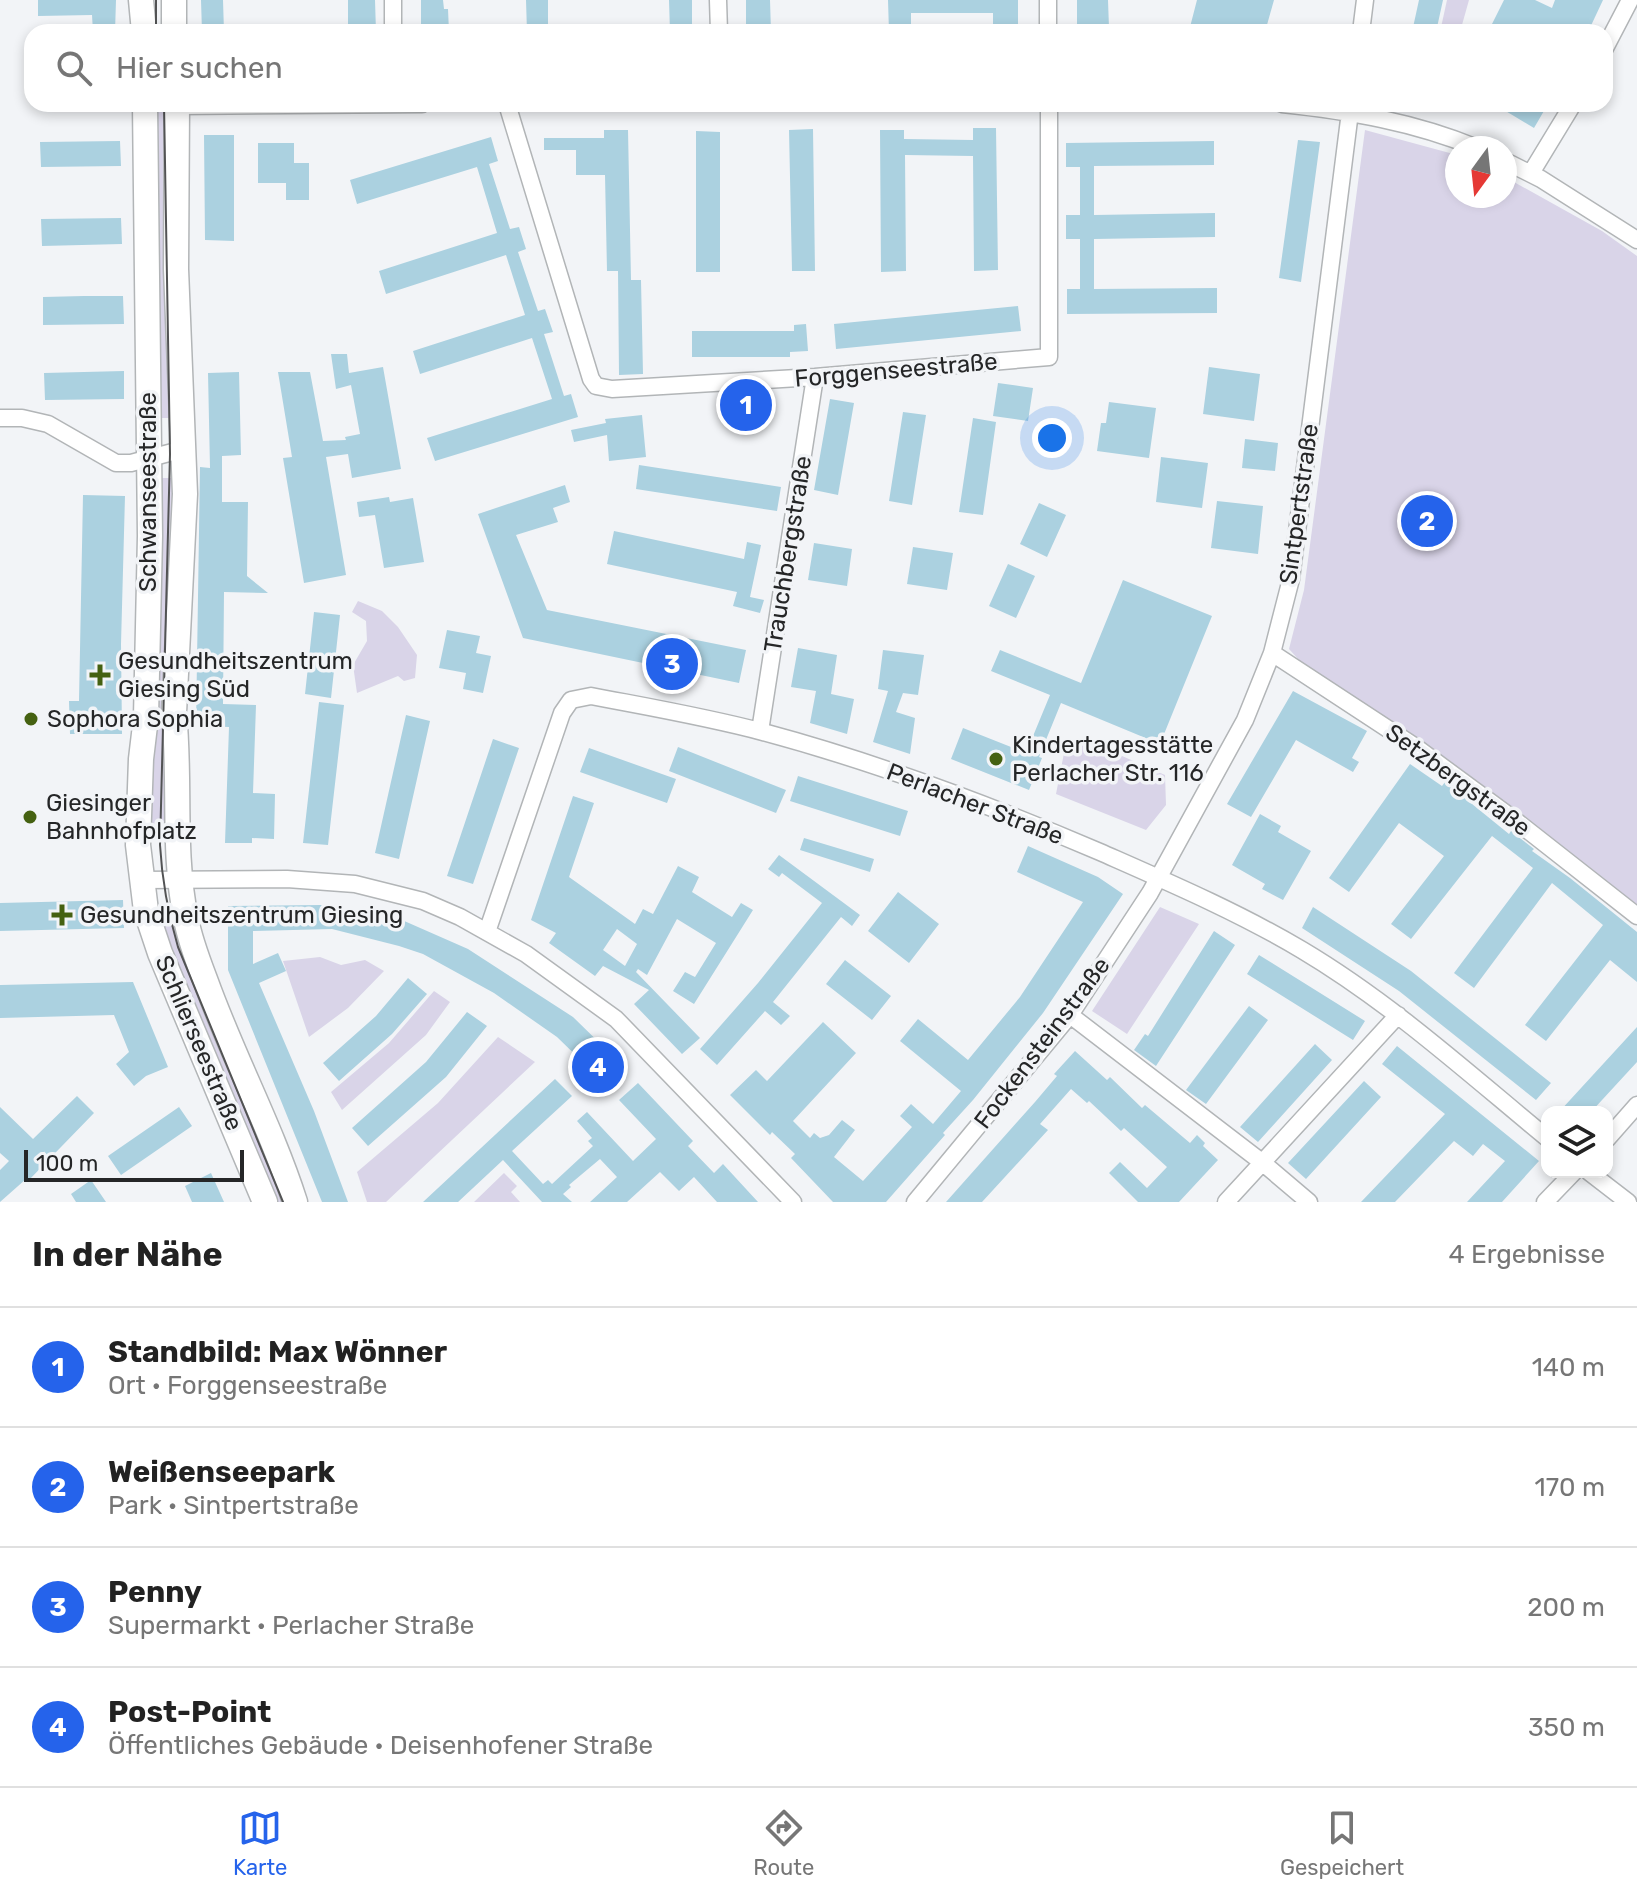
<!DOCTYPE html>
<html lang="de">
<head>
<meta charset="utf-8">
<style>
	body { margin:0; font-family:Rubik,sans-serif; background:#f6f6f6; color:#222 }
	.controls { position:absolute; right:24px; bottom:24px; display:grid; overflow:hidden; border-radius:16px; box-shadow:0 4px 12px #0003 }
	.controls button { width:72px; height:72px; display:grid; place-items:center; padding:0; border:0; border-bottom:2px solid #e0e0e0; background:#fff; color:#222; font:40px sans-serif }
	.compass { position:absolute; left:1445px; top:136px; width:72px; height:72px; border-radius:50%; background:#fff; box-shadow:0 4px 12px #0003; rotate:195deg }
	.scale { position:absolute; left:24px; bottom:20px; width:220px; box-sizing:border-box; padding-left:8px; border:4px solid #252627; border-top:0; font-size:22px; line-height:28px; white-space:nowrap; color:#252627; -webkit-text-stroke:6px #f2f4f7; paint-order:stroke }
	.you { position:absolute; left:1052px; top:438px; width:28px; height:28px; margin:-20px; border:6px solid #fff; border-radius:50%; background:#1a73e8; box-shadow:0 0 0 12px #1a73e833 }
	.badge { display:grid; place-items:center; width:52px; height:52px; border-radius:50%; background:#2563eb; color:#fff; font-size:26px; font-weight:700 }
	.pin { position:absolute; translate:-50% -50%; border:4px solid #fff; box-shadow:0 2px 8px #0006 }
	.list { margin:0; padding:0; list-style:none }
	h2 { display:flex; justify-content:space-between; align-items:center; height:104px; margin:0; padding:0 32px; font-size:34px }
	h2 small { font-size:26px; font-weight:400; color:#767676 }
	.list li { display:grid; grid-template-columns:52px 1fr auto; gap:24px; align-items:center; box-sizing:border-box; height:120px; padding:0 32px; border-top:2px solid #e0e0e0 }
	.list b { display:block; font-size:30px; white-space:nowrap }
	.list p { margin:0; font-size:26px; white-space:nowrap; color:#767676 }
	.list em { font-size:26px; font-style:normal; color:#767676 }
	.icon { flex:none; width:44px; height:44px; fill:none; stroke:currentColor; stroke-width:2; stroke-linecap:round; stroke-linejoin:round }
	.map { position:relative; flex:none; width:1637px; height:1202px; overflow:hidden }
	.search { position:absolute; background:#fff; box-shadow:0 4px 12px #0003; left:24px; right:24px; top:24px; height:88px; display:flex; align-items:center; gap:20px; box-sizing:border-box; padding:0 28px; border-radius:24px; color:#767676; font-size:30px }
	.sheet { height:584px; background:#fff }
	nav { display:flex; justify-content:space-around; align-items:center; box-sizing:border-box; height:112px; border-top:2px solid #e0e0e0; background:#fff; font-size:22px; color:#767676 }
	nav a { display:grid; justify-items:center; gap:4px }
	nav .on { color:#2563eb }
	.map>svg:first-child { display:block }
	.green { fill:#d9d4e8 }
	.building { fill:#abd1e0; fill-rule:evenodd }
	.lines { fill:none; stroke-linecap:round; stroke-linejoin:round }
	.minor-casing { stroke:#b2b5b7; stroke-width:19 }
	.secondary-casing { stroke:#b2b5b7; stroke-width:27 }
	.minor { stroke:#fff; stroke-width:16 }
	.secondary { stroke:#fff; stroke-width:24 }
	.tram { stroke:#525354; stroke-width:2 }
	.poi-dot { fill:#456111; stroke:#f2f4f7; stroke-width:3 }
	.labels { text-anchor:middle; stroke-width:7; stroke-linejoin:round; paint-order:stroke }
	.street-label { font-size:24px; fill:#252627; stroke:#f2f4f7 }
	.poi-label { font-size:24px; fill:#252627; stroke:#f2f4f7; text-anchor:start }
</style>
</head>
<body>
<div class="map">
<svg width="1637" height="1202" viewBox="0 0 1637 1202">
	<rect width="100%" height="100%" fill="#f2f4f7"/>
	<path class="green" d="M1447 0H1469L1460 32H1440Z
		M169 110 176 418H155V111Z
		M1365 130 1457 155V196H1505V177L1602 231 1637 256V908L1487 793 1299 660 1289 649 1304 590Z
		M161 478H172L174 484 164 835 151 836Z
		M358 601 382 611 398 627 417 655 415 678 404 681 398 676 357 693 353 665 367 641 366 621 352 612Z
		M1066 743 1104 748 1165 775 1166 805 1146 830 1056 794Z
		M1160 907 1199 924 1127 1034 1092 1011Z
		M175 921 288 1202H272L159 926Z
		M320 957 341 965 365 960 384 971 348 1008 309 1037 283 961Z
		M434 991 450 1002 426 1035 342 1110 331 1092 389 1043Z
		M498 1037 535 1062 386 1202H367L357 1172 438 1103Z
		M504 1173 517 1186 511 1192 520 1202H474Z"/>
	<path class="building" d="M38 0H116L115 32H93L92 15 38 16Z
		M201 0H223L224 32H202Z
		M348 0H375L376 32H348Z
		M421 0H443L444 9H448L449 32H421Z
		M526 0H548V32H527Z
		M669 0H692V32H670Z
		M746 0H770L771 32H746Z
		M888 0H1018V32H993V13H911V32H889Z
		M1077 0H1108L1109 28H1077Z
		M1197 0H1274L1265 32H1206L1190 27Z
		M1419 0H1443L1436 32H1412Z
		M1504 0H1535L1552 8 1555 0H1603L1588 32H1488Z
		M1494 104H1548L1534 128Z
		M973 128H996L998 270 974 271 973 156 905 155 906 271 881 272 880 130H904V139L973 140Z
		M813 129 815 271H792L789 130Z
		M604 130H628L631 280H641L643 374 619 375 618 271H607L605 175H576V150H544V138H604Z
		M696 131 720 132V272H696Z
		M204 135H234V241L205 240Z
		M491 137 498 161 489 164 510 229 519 227 526 249 518 252 538 311 545 309 553 332 544 334 564 396 571 394 578 417 435 461 427 438 552 399 532 338 420 374 413 351 525 315 506 255 386 294 379 271 497 233 477 167 357 204 350 180Z
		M1298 140 1320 142 1301 282 1279 278Z
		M120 141 121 166 41 167 40 142Z
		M1214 141V165L1094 166V215L1215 213V237L1094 239V289L1217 288V313L1067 314V289H1080V239H1066V215H1080V167H1066V143Z
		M258 143H294V163H309V200H286V183H258Z
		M121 218 122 244 42 246 41 219Z
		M84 296H123L124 324 43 325V297Z
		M1018 306 1021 331 836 349 834 324Z
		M806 324 808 351 790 352V357H692V331H794V325Z
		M331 354H347L349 373 383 367 401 469 352 478 348 454 326 457 346 575 304 583 283 458 292 457 278 372H310L323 441 346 440 345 437 360 434 351 385 336 389Z
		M1209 367 1260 374 1254 421 1203 414Z
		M124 371V399L45 400 44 373Z
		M239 372 241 455 222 456V502H248L247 576 268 593 224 592 223 704 256 705 253 793 275 794 274 839 252 838V843H225L229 727 196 726 200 467 210 468 208 373Z
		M998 383 1033 388 1028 421 993 416Z
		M830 399 854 403 838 495 814 490Z
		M1109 402 1156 408 1149 458 1097 451 1101 423H1106Z
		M903 412 926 415 912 505 889 501Z
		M642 415 646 457 609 461 607 435 574 442 571 430 606 423 605 419Z
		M973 418 996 422 983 515 959 512Z
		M1245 439 1278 443 1275 471 1242 468Z
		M1161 457 1208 463 1202 508 1156 502Z
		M639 465 781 487 777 511 636 489Z
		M565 485 570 502 553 508 558 522 516 535 547 610 746 650 739 683 523 638 478 514Z
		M83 495 125 496 121 644 122 734H70L69 701H79Z
		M389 497 390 502 413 498 424 562 384 568 375 515 359 517 357 502Z
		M1217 501 1263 506 1258 554 1211 548Z
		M1039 503 1066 515 1047 557 1020 544Z
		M614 531 744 559 747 542 761 545 750 597 764 600 760 613 733 606 737 592 607 564Z
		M814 543 852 549 847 586 808 580Z
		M913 547 953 553 947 590 907 584Z
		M1008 564 1035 576 1016 618 989 606Z
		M1123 580 1212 616 1160 744 1061 703 1039 757 1042 758 1029 790 951 759 963 728 1026 753 1050 695 991 671 1000 650 1081 683Z
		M314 612 340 615 331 698 305 694Z
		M447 630 480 636 476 653 491 656 483 693 463 689 466 673 439 668Z
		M798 648 837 655 831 694 854 699 847 734 810 723 816 691 791 687Z
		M883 650 924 655 918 695 903 693 896 712 915 718 910 754 873 742 888 691 878 689Z
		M1293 691 1367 731 1352 758 1359 762 1353 772 1296 740 1251 817 1227 804Z
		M319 702 344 705 328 845 303 843Z
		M406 715 430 721 399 859 375 853Z
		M493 739 519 748 473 884 447 876Z
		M678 747 786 790 776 813 669 771Z
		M589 748 676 779 667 803 580 772Z
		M1410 764 1442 786 1445 782 1509 834 1511 831 1534 849 1532 851 1570 878 1637 932V982L1610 960 1546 1041 1525 1025 1603 925 1552 883 1474 988 1454 973 1533 868 1492 836 1411 939 1391 924 1444 856 1399 823 1349 892 1329 878Z
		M798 776 908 811 900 836 790 801Z
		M573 796 594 803 569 877 635 924 643 909 653 914 678 866 699 877 692 892 732 917 741 903 753 910 694 1004 673 991 685 972 695 977 716 943 677 919 647 975 638 969 636 972 700 1038 682 1054 634 1004 649 990 603 966 595 976 549 943 556 933 531 920ZM617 929 637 944 625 966 603 950Z
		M1260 814 1281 826 1278 832 1311 851 1283 900 1262 889 1265 884 1232 865Z
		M804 838 874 859 870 872 800 850Z
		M1028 846 1098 877 1123 894 1043 1013 973 1100 943 1133 945 1135 886 1202H833L791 1158 795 1154 772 1132 770 1135 730 1095 756 1070 767 1081 823 1022 856 1053 793 1121 810 1138 814 1133 820 1138 829 1135 842 1120 855 1130 834 1157 863 1181 912 1127 900 1116 911 1104 933 1124 961 1091 900 1041 918 1019 968 1060 1020 997 1083 902 1017 872Z
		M779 855 860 915 852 926 841 917 773 1002 790 1016 781 1025 765 1011 717 1065 700 1049 758 983 822 903 782 873 779 877 768 869Z
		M898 892 939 924 909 963 868 931Z
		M123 900 124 928 0 931V903Z
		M321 905 374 912 402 920 468 949 573 1017 614 1057 595 1074 557 1037 494 993 423 954 399 946 332 929 253 931V964L278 953 286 971 259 983 314 1111 348 1202H322L228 970V906Z
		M1313 907 1411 971 1551 1083 1536 1100 1399 991 1302 928Z
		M1214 931 1235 945 1156 1066 1134 1050 1145 1034 1148 1036Z
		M1259 955 1365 1021 1353 1040 1247 974Z
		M845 960 891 996 872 1020 826 984Z
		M408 978 427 994 392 1034 339 1081 323 1063 376 1016Z
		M133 982 168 1067 146 1076 134 1086 116 1064 129 1052 114 1015 0 1018V985Z
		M1249 1006 1268 1020 1206 1104 1186 1090Z
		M467 1012 487 1026 446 1077 368 1146 352 1128 426 1062Z
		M1637 1027V1062L1591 1112H1559Z
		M1315 1044 1332 1060 1258 1142 1240 1127Z
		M1397 1046 1539 1161 1502 1202H1467L1505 1161 1483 1144 1473 1156 1454 1141 1395 1202H1361L1445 1114 1382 1064Z
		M1075 1051 1107 1080 1110 1077 1142 1108 1145 1105 1190 1143 1197 1135 1205 1143 1203 1146 1218 1160 1179 1202H1138L1109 1173 1120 1162 1147 1188 1167 1167 1124 1128 1121 1131 1089 1101 1087 1103 1071 1089 1040 1124 1048 1130 982 1202H946L1035 1102 1057 1076 1054 1074Z
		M555 1079 572 1096 512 1151 543 1184 548 1180 552 1184 593 1146 588 1141 592 1138 577 1121 587 1112 633 1161 656 1139 619 1100 638 1083 693 1141 688 1146 714 1173 723 1164 758 1202H717L694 1177 679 1191 660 1172 627 1202H590L617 1177 600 1159 569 1185 571 1187 563 1194 572 1202H542L503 1160 458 1202H423Z
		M1364 1081 1381 1097 1306 1179 1288 1163Z
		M77 1096 94 1113 28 1181 26 1179 0 1202V1170L9 1161 0 1153V1107L33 1139Z
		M179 1107 192 1126 121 1175 108 1156Z
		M211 1173 224 1202H192L185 1186Z
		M91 1180 106 1202H76L71 1194Z"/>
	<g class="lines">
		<defs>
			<path id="minor" d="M393 0V32
				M718 0 719 32
				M1048 32V0
				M1361 32 1365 0
				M1605 48 1630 0
				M507 104 591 379 596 386 612 389 815 377 1049 357V104
				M1282 104C1349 111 1414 122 1477 148
				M177 106 422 104
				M1505 161 1541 179 1637 240
				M1531 173 1573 104
				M0 418H22L48 424 116 463H131L184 449
				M1272 653 1417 748 1516 821 1637 916
				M760 731 815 377
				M140 880 287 879 355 884 423 901 460 917 526 954 616 1019 793 1202
				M487 932 562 713 571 700 591 696C648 707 707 717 763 732 879 763 990 805 1100 852 1168 882 1238 912 1302 950 1391 1003 1468 1073 1547 1138
				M1070 1015 1263 1163 1309 1202
				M1607 1139 1637 1105
				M1589 1172 1628 1202
				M915 1202 1070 1015 1150 893 1245 720 1272 653 1291 579 1351 104
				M1226 1202 1398 1015
				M1545 1202 1574 1172"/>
			<path id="secondary" d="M141 0 144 32
				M174 0V32
				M145 104 150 536 146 717 141 759 138 845 146 911 160 953 265 1202
				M177 104 176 269 185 494 174 713C181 782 172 851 186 919 190 941 198 961 206 982 233 1057 271 1127 295 1202"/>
		</defs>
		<use href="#minor" class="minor-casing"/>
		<use href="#secondary" class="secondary-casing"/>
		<use href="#minor" class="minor"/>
		<use href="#secondary" class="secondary"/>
		<path class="tram" d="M156 0V32
			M164 104 170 454 160 845C162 881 168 913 178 947L283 1202"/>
	</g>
	<g class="poi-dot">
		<path d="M96 663h8v8h8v8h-8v8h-8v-8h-8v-8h8z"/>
		<circle cx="31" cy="719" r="8"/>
		<circle cx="996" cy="759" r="8"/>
		<circle cx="30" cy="817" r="8"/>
		<path d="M58 903h8v8h8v8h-8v8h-8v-8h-8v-8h8z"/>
	</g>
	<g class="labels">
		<g class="street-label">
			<text transform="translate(896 370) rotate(-5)" y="8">Forggenseestraße</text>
			<text transform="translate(148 492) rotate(-90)" y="8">Schwanseestraße</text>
			<text transform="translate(1299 504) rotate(-82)" y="8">Sintpertstraße</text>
			<text transform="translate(788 554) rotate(-81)" y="8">Trauchbergstraße</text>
			<text transform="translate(1458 780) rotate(36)" y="8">Setzbergstraße</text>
			<text transform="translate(975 804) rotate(21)" y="8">Perlacher Straße</text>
			<text transform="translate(199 1043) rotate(67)" y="8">Schlierseestraße</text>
			<text transform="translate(1042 1043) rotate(-53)" y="8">Fockensteinstraße</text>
		</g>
		<g class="poi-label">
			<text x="118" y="669">Gesundheitszentrum<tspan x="118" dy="28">Giesing Süd</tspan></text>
			<text x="47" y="727">Sophora Sophia</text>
			<text x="1012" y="753">Kindertagesstätte<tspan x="1012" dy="28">Perlacher Str. 116</tspan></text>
			<text x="46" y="811">Giesinger<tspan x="46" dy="28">Bahnhofplatz</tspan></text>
			<text x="80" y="923">Gesundheitszentrum Giesing</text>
		</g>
	</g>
</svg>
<div class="controls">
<button><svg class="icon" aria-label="layers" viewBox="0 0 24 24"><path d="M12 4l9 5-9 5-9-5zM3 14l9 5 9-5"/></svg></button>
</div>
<svg class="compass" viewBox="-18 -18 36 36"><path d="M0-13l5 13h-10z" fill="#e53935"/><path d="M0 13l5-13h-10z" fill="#767676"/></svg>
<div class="scale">100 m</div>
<div class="you"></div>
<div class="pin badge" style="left:746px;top:405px">1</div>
<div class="pin badge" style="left:1427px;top:521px">2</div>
<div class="pin badge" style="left:672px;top:664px">3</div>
<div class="pin badge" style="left:598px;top:1067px">4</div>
<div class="search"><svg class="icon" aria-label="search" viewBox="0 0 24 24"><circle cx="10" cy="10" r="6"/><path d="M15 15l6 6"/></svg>Hier suchen</div>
</div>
<section class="sheet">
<h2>In der Nähe<small>4 Ergebnisse</small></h2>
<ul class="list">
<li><span class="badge">1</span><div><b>Standbild: Max Wönner</b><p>Ort · Forggenseestraße</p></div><em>140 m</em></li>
<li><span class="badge">2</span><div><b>Weißenseepark</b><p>Park · Sintpertstraße</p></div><em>170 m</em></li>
<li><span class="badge">3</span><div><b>Penny</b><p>Supermarkt · Perlacher Straße</p></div><em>200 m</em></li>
<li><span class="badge">4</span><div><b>Post-Point</b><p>Öffentliches Gebäude · Deisenhofener Straße</p></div><em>350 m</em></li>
</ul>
</section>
<nav>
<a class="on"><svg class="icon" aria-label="map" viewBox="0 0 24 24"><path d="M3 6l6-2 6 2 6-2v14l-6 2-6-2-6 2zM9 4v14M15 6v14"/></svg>Karte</a>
<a><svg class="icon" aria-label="directions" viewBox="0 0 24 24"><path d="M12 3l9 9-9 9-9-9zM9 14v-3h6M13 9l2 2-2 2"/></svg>Route</a>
<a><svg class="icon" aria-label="saved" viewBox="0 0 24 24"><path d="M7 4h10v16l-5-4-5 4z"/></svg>Gespeichert</a>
</nav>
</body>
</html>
